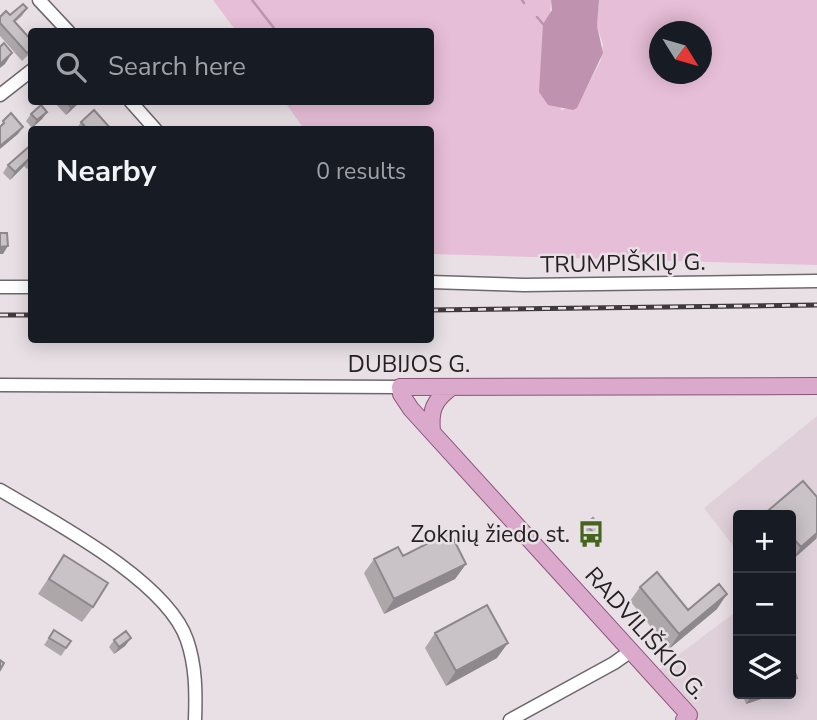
<!DOCTYPE html>
<html lang="en">
<head>
<meta charset="utf-8">
<style>
	body { margin:0; font-family:"Nunito Sans",sans-serif; background:#242831; color:#f1f3f6 }
	.controls { position:absolute; right:21px; bottom:21px; display:grid; overflow:hidden; border-radius:7px; box-shadow:0 4px 18px #0003 }
	.controls button { width:63px; height:63px; display:grid; place-items:center; padding:0; border:0; border-bottom:2px solid #363941; background:#171b24; color:#f1f3f6; font:35px sans-serif }
	.compass { position:absolute; left:649px; top:21px; width:63px; height:63px; border-radius:50%; background:#171b24; box-shadow:0 4px 18px #0003; rotate:127deg }
	.list { margin:0; padding:0; list-style:none }
	h2 { display:flex; justify-content:space-between; align-items:center; height:91px; margin:0; padding:0 28px; font-size:30px }
	h2 small { font-size:23px; font-weight:400; color:#9ea1a6 }
	.icon { flex:none; width:38px; height:38px; fill:none; stroke:currentColor; stroke-width:2; stroke-linecap:round; stroke-linejoin:round }
	.map { position:relative; flex:none; width:817px; height:720px; overflow:hidden }
	.search { position:absolute; background:#171b24; box-shadow:0 4px 18px #0003; left:28px; top:28px; width:406px; height:77px; display:flex; align-items:center; gap:18px; box-sizing:border-box; padding:0 24px; border-radius:7px; color:#9ea1a6; font-size:26px }
	.panel { position:absolute; background:#171b24; box-shadow:0 4px 18px #0003; left:28px; top:126px; width:406px; height:217px; border-radius:7px }
	.map>svg:first-child { display:block }
	.built { fill:#dfd0d9 }
	.green { fill:#e6bed7; fill-rule:evenodd }
	.water { fill:#bf93af }
	.lines { fill:none; stroke-linecap:round; stroke-linejoin:round }
	.stream { stroke:#bf93af; stroke-width:2.5 }
	.minor-casing { stroke:#6e686c; stroke-width:15 }
	.major-casing { stroke:#8b5479; stroke-width:18 }
	.minor { stroke:#fff; stroke-width:12 }
	.major { stroke:#dba9cb; stroke-width:16 }
	.rail-casing { stroke:#3d393c; stroke-width:5 }
	.rail { stroke:#e8e0e5; stroke-width:2.5; stroke-dasharray:8; stroke-linecap:butt }
	.wall { fill:#ada7aa }
	.shaded-wall { fill:#8d888b }
	.building { fill:#c9c2c6; stroke:#8d888b; stroke-width:2 }
	.labels { text-anchor:middle; stroke-width:5; stroke-linejoin:round; paint-order:stroke }
	.street-label { font-size:23px; fill:#242123; stroke:#e8e0e5 }
	.poi-label { font-size:23px; fill:#242123; stroke:#e8e0e5; text-anchor:end }
</style>
</head>
<body>
<div class="map">
<svg width="817" height="720" viewBox="0 0 817 720">
	<rect width="100%" height="100%" fill="#e8e0e5"/>
	<path class="built" d="M817 416V720H694L653 674 738 610V694H791V515H738V552L704 508Z"/>
	<path class="green" d="M213 0H551L550 17 561 110 577 107 601 60 603 44 597 26 599 0H817V265L431 254 430 130 304 129 285 102H430V32L236 31ZM660 32H702V74H660Z"/>
	<path class="water" d="M551 0H599L597 26 603 53 577 108 573 110 548 105 539 92 543 24 552 10Z"/>
	<g class="lines">
		<path class="stream" d="M252 0 277 32
			M522 0 524 3
			M537 17 543 24"/>
		<defs>
			<path id="minor" d="M39 0 69 32
				M0 95 32 70
				M131 102 156 130
				M430 282 524 285 817 281
				M0 287H32
				M0 385 400 387
				M0 490C54 522 167 581 187 640 196 666 196 693 195 720
				M510 720 614 663 631 651"/>
			<path id="major" d="M432 431C430 410 434 400 452 387
				M684 720 689 715 411 409 401 394 400 387 817 386"/>
		</defs>
		<use href="#minor" class="minor-casing"/>
		<use href="#major" class="major-casing"/>
		<use href="#minor" class="minor"/>
		<use href="#major" class="major"/>
		<defs>
			<path id="rail" d="M430 310 817 305
				M0 315H32"/>
		</defs>
		<use href="#rail" class="rail-casing"/>
		<use href="#rail" class="rail"/>
	</g>
	<path class="wall" d="M27 8 22 16 15 22 32 51 22 61 0 36V17L10 15Z
		M54 102H80L66 115Z
		M47 112 42 119 32 128 26 121 31 114Z
		M81 122 112 130H76Z
		M32 144V165L27 169 24 166 10 180 3 173 8 165Z
		M817 497V538L791 561V515Z
		M586 524 603 529 598 536 591 543 580 532Z
		M64 555 93 607 82 622 38 594Z
		M403 556 466 564 455 579 384 614 364 573 374 559Z
		M640 587 688 610 717 609 669 649 630 601Z
		M54 630 71 641 61 656 44 645Z
		M435 633 497 658 446 686 425 648Z
		M131 638 125 646 114 654 109 647 114 640Z
		M742 694H776L746 704Z"/>
	<path class="shaded-wall" d="M12 53 5 64 0 68V64Z
		M78 102H80L66 115 71 107Z
		M47 112 42 119 32 128 37 120Z
		M23 127 18 134 0 149V146Z
		M30 158 24 166 10 180 15 172Z
		M8 246 3 254H0V247Z
		M817 533 816 539 791 561 801 547Z
		M466 564 455 579 384 614 394 599Z
		M727 594 717 609 669 649 679 634Z
		M131 638 125 646 114 654 119 647Z
		M508 643 497 658 446 686 456 671Z
		M797 678 791 687V680Z
		M753 694H776L746 704Z"/>
	<path class="building" d="M23 4 27 8 14 21 32 41V49L27 53 0 23V17L6 11 10 15Z
		M4 43 12 53 0 64V47Z
		M66 102H78L71 107Z
		M41 105 47 112 37 120 31 114Z
		M94 110 112 130H86L87 129 81 122Z
		M11 113 23 127 0 146V127L4 123 3 121Z
		M32 144V160L30 158 15 172 8 165Z
		M0 233H7L8 246 0 247Z
		M803 481 817 497V533L801 547 793 538 791 540V515H763Z
		M593 518 603 529 596 536 586 524Z
		M450 532 466 564 394 599 374 559 398 547 403 556Z
		M64 555 108 583 93 607 49 579Z
		M657 572 688 610 719 584 727 594 679 634 640 587Z
		M487 605 508 643 456 671 435 633Z
		M54 630 71 641 66 648 49 638Z
		M126 631 131 638 119 647 114 640Z
		M0 660 4 663 0 670Z
		M791 661 797 678 791 680Z"/>
	<defs>
		<symbol id="bus-bare" viewBox="-9 -9 18 18"><path d="M-5-6H5V4H4V6H2V4H-2V6H-4V4H-5ZM-3.5-4V0h7V-4ZM-3.5 1.2v1.5H-2V1.2ZM2 1.2v1.5H3.5V1.2Z" fill="#44651b" stroke="#e8e0e5" stroke-width="2.5" paint-order="stroke"/></symbol>
	</defs>
	<g fill-rule="evenodd">
		<use href="#bus-bare" x="572" y="515" width="38" height="38"/>
	</g>
	<g class="labels">
		<g class="street-label">
			<text transform="translate(623 263) rotate(-1)" y="8">TRUMPIŠKIŲ G.</text>
			<text x="409" y="372">DUBIJOS G.</text>
			<text transform="translate(646 633) rotate(48)" y="8">RADVILIŠKIO G.</text>
		</g>
		<g class="poi-label">
			<text x="570" y="542">Zoknių žiedo st.</text>
		</g>
	</g>
</svg>
<div class="controls">
<button>+</button>
<button>−</button>
<button><svg class="icon" aria-label="layers" viewBox="0 0 24 24"><path d="M12 4l9 5-9 5-9-5zM3 14l9 5 9-5"/></svg></button>
</div>
<svg class="compass" viewBox="-18 -18 36 36"><path d="M0-13l5 13h-10z" fill="#e53935"/><path d="M0 13l5-13h-10z" fill="#9ea1a6"/></svg>
<div class="search"><svg class="icon" aria-label="search" viewBox="0 0 24 24"><circle cx="10" cy="10" r="6"/><path d="M15 15l6 6"/></svg>Search here</div>
<section class="panel">
<h2>Nearby<small>0 results</small></h2>
<ul class="list">
</ul>
</section>
</div>
</body>
</html>
